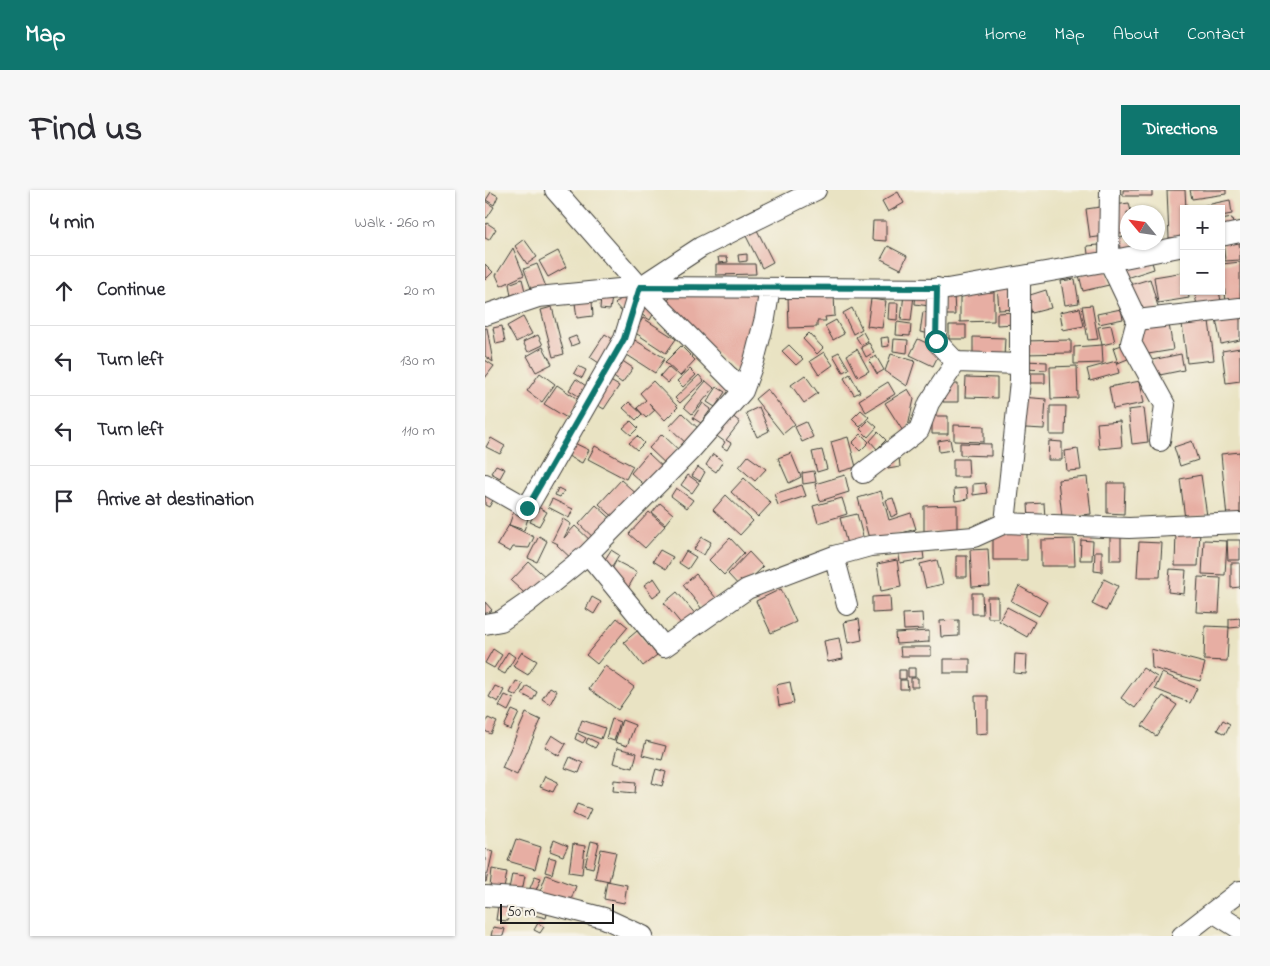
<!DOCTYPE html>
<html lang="en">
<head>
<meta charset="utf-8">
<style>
	body { margin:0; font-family:"Indie Flower",sans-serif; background:#f7f7f7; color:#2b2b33 }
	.controls { position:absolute; right:15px; top:15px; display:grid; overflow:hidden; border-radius:0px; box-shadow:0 1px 4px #0004 }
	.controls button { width:45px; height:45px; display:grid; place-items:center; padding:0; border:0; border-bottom:1px solid #e1e1e2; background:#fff; color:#2b2b33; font:25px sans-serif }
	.compass { position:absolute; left:635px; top:15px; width:45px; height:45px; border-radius:50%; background:#fff; box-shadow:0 1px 4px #0004; rotate:299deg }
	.scale { position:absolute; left:15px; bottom:12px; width:114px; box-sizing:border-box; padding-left:5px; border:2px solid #1c1c1c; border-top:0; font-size:14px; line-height:18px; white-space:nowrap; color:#1c1c1c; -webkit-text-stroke:4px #f7f3e8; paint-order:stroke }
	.stop { position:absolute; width:15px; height:15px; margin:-11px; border:4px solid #0f766e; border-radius:50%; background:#fff }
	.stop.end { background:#0f766e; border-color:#fff; box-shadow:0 1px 5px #0008 }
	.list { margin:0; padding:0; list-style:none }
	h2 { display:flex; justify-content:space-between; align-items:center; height:65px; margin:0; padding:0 20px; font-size:21px }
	h2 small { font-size:16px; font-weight:400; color:#7c7c81 }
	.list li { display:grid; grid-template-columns:32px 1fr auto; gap:15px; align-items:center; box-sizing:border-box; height:70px; padding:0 20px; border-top:1px solid #e1e1e2 }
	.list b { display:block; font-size:19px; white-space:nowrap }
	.list em { font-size:16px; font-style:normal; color:#7c7c81 }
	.icon { flex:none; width:28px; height:28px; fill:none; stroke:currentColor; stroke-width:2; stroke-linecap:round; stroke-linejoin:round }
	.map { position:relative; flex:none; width:755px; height:746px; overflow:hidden; border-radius:0px }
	header { display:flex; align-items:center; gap:30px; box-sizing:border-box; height:70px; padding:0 25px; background:#0f766e; color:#fff }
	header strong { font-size:24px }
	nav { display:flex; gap:28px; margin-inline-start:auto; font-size:18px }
	.intro { display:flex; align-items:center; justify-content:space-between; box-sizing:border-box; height:120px; padding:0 30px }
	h1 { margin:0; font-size:35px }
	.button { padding:12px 22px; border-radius:0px; background:#0f766e; color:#fff; font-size:18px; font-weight:700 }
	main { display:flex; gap:30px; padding:0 30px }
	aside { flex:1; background:#fff; border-radius:0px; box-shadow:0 1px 4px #0004 }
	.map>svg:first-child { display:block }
	.building { fill:#e7aea3 }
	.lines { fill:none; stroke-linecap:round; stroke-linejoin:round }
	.minor-casing { stroke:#3b3a35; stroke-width:22 }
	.minor { stroke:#fff; stroke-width:20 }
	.route { stroke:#0f766e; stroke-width:6 }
</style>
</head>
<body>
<header>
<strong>Map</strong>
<nav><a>Home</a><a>Map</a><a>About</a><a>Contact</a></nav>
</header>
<div class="intro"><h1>Find us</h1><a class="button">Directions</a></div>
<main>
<aside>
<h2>4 min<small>Walk · 260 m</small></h2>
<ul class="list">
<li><svg class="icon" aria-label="ahead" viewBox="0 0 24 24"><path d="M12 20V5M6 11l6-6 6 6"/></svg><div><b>Continue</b></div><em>20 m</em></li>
<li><svg class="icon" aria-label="left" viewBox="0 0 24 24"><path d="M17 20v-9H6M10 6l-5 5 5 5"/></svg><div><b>Turn left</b></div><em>130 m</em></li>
<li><svg class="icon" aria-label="left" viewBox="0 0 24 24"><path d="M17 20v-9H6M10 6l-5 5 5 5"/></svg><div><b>Turn left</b></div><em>110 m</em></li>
<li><svg class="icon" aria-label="arrive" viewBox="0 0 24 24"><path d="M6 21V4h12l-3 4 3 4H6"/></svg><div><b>Arrive at destination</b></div></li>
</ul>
</aside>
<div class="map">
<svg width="755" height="746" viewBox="0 0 755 746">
	<rect width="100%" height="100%" fill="#f7f3e8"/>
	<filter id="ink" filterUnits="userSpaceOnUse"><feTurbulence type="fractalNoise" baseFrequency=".02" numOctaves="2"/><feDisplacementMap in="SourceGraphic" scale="10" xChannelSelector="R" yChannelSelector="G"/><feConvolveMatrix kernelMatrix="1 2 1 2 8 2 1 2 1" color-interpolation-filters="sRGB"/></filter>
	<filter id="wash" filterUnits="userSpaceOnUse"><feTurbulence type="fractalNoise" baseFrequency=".0096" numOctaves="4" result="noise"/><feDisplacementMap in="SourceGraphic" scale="20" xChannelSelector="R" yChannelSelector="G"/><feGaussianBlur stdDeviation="1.12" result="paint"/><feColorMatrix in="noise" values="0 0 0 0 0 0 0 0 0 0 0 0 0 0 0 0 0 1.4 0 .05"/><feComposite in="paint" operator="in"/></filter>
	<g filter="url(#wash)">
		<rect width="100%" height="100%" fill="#e9e3c3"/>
		<g id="blocks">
			<path class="building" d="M638 0H667V6H638Z
				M682 0H700L701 19H699V47L684 48Z
				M705 0H741V4L707 9Z
				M6 2 13 6 9 15 1 10Z
				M413 2 419 13 403 22 397 11Z
				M745 10 747 24 736 26V19H702Z
				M0 11 9 17 2 28 0 27Z
				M644 13 646 22H642V43L605 48 601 19Z
				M747 28 749 42 736 45V30Z
				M388 31H401V51L387 50Z
				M2 33 11 39 4 50 0 48V36Z
				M269 34 288 72 277 78 258 40Z
				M642 46V52H648L649 61 629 63 627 48Z
				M39 49 52 67 42 74 30 56Z
				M754 49 755 70 740 71 738 51Z
				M614 55 616 70 604 72 602 56Z
				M403 56 422 66 416 79 396 69Z
				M28 58 39 85 16 96 11 85Z
				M73 61 81 77 63 87 54 71Z
				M262 64V71L254 72 253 65Z
				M665 65 669 79 641 88 636 73Z
				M233 67H242L243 72 234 73Z
				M755 72V111L741 112 737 74Z
				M0 74 8 82 0 90Z
				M52 74 63 102 49 107 39 79Z
				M231 74H270L271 84 231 85Z
				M620 78 624 95 598 101 594 85Z
				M699 82V101H703L704 108 673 113 669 87Z
				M37 89 42 109 27 112 24 94Z
				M590 89 594 113 580 115 576 91Z
				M665 89 674 120 653 126 645 95Z
				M529 94 531 119 514 120 512 95Z
				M190 99 279 103 261 187 178 119Z
				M561 100 566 118 547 123 542 106Z
				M709 101H734L736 111 712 115Z
				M431 102 446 103 444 116 430 114Z
				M475 102H509V131L475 132Z
				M349 104 350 126 340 127 341 131H332V137L304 138 303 106Z
				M419 104 429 105 426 131 416 130Z
				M458 104H469L470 125H459Z
				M140 105 147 113 137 122 130 114Z
				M116 106 127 107 125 120 115 119Z
				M386 109 401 111 397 138 382 136Z
				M107 111 108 126 92 128 90 113Z
				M161 111 172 117 165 130 154 123Z
				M404 113H413L412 130 403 129Z
				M607 115 613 149 603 150 597 116Z
				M67 117 79 164 68 167 56 120Z
				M367 118 377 139 368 144 358 123Z
				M595 118 599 136 578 140 575 122Z
				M636 119 638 129 614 134 612 124Z
				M438 122 448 124 445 144 435 142Z
				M531 122V134L512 135V123Z
				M755 124V150L736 154 731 129Z
				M38 127 47 144 31 152 22 136Z
				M158 128 191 149 181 163 149 142Z
				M351 130 359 144 348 150 340 136Z
				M724 131 729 170 702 173 697 134Z
				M412 132 426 134 425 146 411 145Z
				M684 134 688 160 657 165 653 139Z
				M464 135H481V149H464Z
				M626 135 630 152 617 155 613 137Z
				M17 136 20 152 11 154 8 138Z
				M0 138H2L8 172 0 166Z
				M378 142 383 151 376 155 371 147Z
				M324 143 338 158 332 164 318 149Z
				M120 144 132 152 117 175 105 167Z
				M53 145 58 155 43 162 38 152Z
				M91 146 94 153 86 156 83 149Z
				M403 147 404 156 397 157 396 148Z
				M488 147 520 148 519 168 488 167Z
				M148 149 180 168 170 183 139 163Z
				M409 149 423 150 422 163 408 161Z
				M433 149 456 160 448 176 425 165Z
				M586 150V163L538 164V151Z
				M384 153 389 162 381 167 376 157Z
				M640 154 645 168 633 173 628 158Z
				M304 155 318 169 311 175 297 161Z
				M617 155 618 173 589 174V157Z
				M196 156 210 170 195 186 180 172Z
				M58 157 67 174 51 182 42 166Z
				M755 158V191L741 193 737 161Z
				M372 159 384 181 373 187 362 165Z
				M339 162 348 175 334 185 325 171Z
				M354 162 364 179 358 182 348 165Z
				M406 164 430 171 422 196 400 181Z
				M696 164 699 180 670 186 667 170Z
				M391 166 399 180 392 184 384 170Z
				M133 168 148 178 137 193 123 183Z
				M0 170 9 176 0 188Z
				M540 171 562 172V180L540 179Z
				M631 171 634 183 605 191 602 179Z
				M93 176 101 180 97 188 89 183Z
				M592 176 593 208 566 209 565 177Z
				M183 177 191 184 183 193 175 186Z
				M205 179 211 185 198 197 192 191Z
				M55 183 70 194 57 212 42 201Z
				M532 183H560V193H532Z
				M365 184 375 202 369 205 359 188Z
				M214 185 219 191 195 213 190 208Z
				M320 185 333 203 319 213 306 195Z
				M481 187 512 188V208L480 207Z
				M91 189 101 196 95 207 84 200Z
				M122 189 134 196 119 219 107 212Z
				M168 191 193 217 180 230 164 213 170 220 161 228 152 218 161 210 155 203Z
				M221 191 229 198 207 224 199 217Z
				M655 191 659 213 628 219 624 197Z
				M403 192 410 204 381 222 374 210Z
				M458 194H473V212H458Z
				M72 195 94 210 82 228 59 214Z
				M232 197 240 202 230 217 222 212Z
				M282 199 310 234 298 244 270 209Z
				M423 199 429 209 421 246 400 213Z
				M524 206 561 209 559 239 522 237Z
				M144 212 157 224 151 230 138 218Z
				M218 213 226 219 216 233 208 228Z
				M565 216H581L580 245H565Z
				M274 217 284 241 272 247 261 223Z
				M659 218 663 252 647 254 643 220Z
				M376 220 384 227 375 237 367 229Z
				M242 222 255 232 241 250 246 253 242 260 237 257 240 252 226 242Z
				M197 223 218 243 205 257 184 237Z
				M447 226H463V244H447Z
				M384 230 392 237 383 247 375 239Z
				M146 231 153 238 146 245 138 238Z
				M635 231 637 257 614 259 612 233Z
				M321 232 328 247 317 252 310 237Z
				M469 235 499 236V252L469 251Z
				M393 242 401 250 392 259 385 251Z
				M177 244 198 264 185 278 164 258Z
				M376 244 384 252 375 261 367 253Z
				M152 246 159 253 152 260 144 253Z
				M363 247 371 277 354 282 346 252Z
				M6 248 20 256 15 264 1 257Z
				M465 249 467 260 454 262 453 251Z
				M85 251 104 260 97 273 79 264Z
				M564 251 577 252V270H563Z
				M707 251 713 270 695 276 689 257Z
				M475 253 506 254V266L475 265Z
				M110 256 148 276 141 289 103 269Z
				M593 259 596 280 582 281 580 261Z
				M337 260 342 279 332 282 327 262Z
				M755 262V327L742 328 736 264Z
				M163 263 182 281 165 300 146 283Z
				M306 263 316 287 304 293 293 268Z
				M228 264 238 271 231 282 221 275Z
				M263 266 281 279 270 291 254 277Z
				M414 266 415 277 403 279 401 268Z
				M468 269H483L484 287H468Z
				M11 275 20 279 15 288 6 283Z
				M213 277 220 282 215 291 207 286Z
				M329 281 331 292 318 294 317 283Z
				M203 285 214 293 207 303 196 295Z
				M360 285 364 302 335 311 330 294Z
				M716 285 722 326 700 329 695 289Z
				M602 287 606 324 577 327 573 290Z
				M259 288 286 313 273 327 246 302Z
				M136 290 155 307 133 331 114 314Z
				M500 293 502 303 488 305V294Z
				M622 293H640L639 324 622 323Z
				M317 295 321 306 293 315 289 304Z
				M73 298 79 301 75 307 70 305Z
				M191 298 208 310 202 318 186 306Z
				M482 298 483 309 470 311 469 299Z
				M396 301 404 330 426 323 431 339 385 352 373 308Z
				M0 304 11 305 4 317 0 315Z
				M241 305 268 331 255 345 228 320Z
				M357 308 362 324 333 333 328 316Z
				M408 308 413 324 406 327 401 310Z
				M67 309 88 319 84 328 63 317Z
				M175 313 188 324 180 334 167 323Z
				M559 313 560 328 544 329 543 314Z
				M111 315 130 332 112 351 94 334Z
				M472 315V342L439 343V316Z
				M53 317 62 322 54 336 45 332Z
				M30 318 45 323 39 340 24 335Z
				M164 322 180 336 160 358 144 344Z
				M372 324 380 354 363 358 355 328Z
				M78 329 86 334 79 348 90 336 108 353 91 373 72 355 73 354 67 351Z
				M24 335 49 347 44 358 28 357 25 362 12 355Z
				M691 341 715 342 713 376H690Z
				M508 343H542V370H508Z
				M54 346 62 351 52 372 43 368Z
				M217 347 226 352 219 365 209 359Z
				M625 347H636V370H625Z
				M245 348 259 363 239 385 224 370Z
				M589 349 590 376H556V350Z
				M596 350 608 351 607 370H595Z
				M719 350 742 351 740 385 717 384Z
				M742 350H755V370H743Z
				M654 352 677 353 675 387H652Z
				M437 354 439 369 415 373 413 357Z
				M503 359 505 396 487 397 485 360Z
				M126 360 134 365 122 384 114 379Z
				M175 360 188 367 181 379 168 371Z
				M201 361 211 367 203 379 194 373Z
				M610 361H617V382L609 381Z
				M264 362 278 377 256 398 243 384Z
				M471 366H482V387H471Z
				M412 370 416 397 396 401 392 374Z
				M452 370 458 394 441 398 435 374Z
				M131 371 152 382 142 400 122 389Z
				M44 372 63 389 45 408 26 391Z
				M746 373H755V397L746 398Z
				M685 379 701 380 699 404 683 402Z
				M211 384 231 408 217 419 198 395Z
				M713 387 736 388 734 423 711 422Z
				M169 388 177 400 168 407 159 395Z
				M619 389 633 396 621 421 607 414Z
				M534 396 562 412 554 426 526 411Z
				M296 399 311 432 286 443 271 411Z
				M192 402 212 426 198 436 179 413Z
				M487 403H497L498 424H487Z
				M405 406 406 422 387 423V407Z
				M107 407 116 412 109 424 101 419Z
				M502 407H513V428H503Z
				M0 412 7 420 0 425Z
				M522 417 550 432 542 447 514 431Z
				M437 423 438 439 419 440 418 424Z
				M132 428 143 437 112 474 101 465Z
				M755 428V437L744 438V429Z
				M374 429 377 450 363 453 359 432Z
				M474 430V446L456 447 455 431Z
				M720 436 744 437 742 471 719 470Z
				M152 441 172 465 158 476 139 452Z
				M444 441V452L411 454 410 443Z
				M354 448 358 469 343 472 339 451Z
				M415 457H446V466H416Z
				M8 459 17 465 9 478 0 473Z
				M666 459 720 473 715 491 667 478Z
				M23 462 30 467 20 484 12 480Z
				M37 462 52 471 43 485 28 476Z
				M530 464 542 465 541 484 529 483Z
				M459 469H485V483H459Z
				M120 476 149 497 133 520 104 499Z
				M423 478H430V487H423Z
				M658 478 672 487 650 518 636 508Z
				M414 480H421V489H414Z
				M677 483 712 498 705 513 670 499Z
				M426 488H433V497H426Z
				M415 490H422L423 499H415Z
				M31 491 38 494 32 506 25 503Z
				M305 492 309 513 294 516 291 495Z
				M10 496 19 500 13 512 4 507Z
				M42 496 52 502 48 510 37 504Z
				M65 497 72 501 65 514 57 509Z
				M20 505 29 509 23 521 14 516Z
				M490 506H503V543L491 544Z
				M678 506 692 515 671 546 657 536Z
				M27 520 34 523 26 540 19 537Z
				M41 523 56 530 32 585 17 578Z
				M3 528 12 532 6 544 0 541V534Z
				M127 529 135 532 129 551 121 548Z
				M97 530 120 538 116 549 93 541Z
				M137 530 150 535 142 556 130 552Z
				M738 530 745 534 740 544 732 540Z
				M92 543 101 548 98 553 90 549Z
				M67 545 81 554 74 566 60 557Z
				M103 548 113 553 110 558 101 553Z
				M161 551 181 556 177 570 157 565Z
				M132 558 152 563 148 578 128 573Z
				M85 567 98 573 94 583 80 578Z
				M171 579 181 582 177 596 167 593Z
				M60 586 73 592 68 602 55 597Z
				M129 590 151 592 150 603 128 601Z
				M92 614 106 619 101 630 88 624Z
				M31 649 56 657 50 679 23 671Z
				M69 650 83 656 78 666 65 661Z
				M106 651 114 653 108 678 100 676Z
				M88 654 100 656 97 684 84 682Z
				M0 659 8 661 1 692H0Z
				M116 659 131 662 124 691 110 688Z
				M64 667 71 669 67 684 60 682Z
				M7 679 22 682 19 699 5 697Z
				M27 684 40 686 36 706 23 704Z
				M61 685 91 696 83 718 53 707Z
				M50 686 56 688 49 705 43 703Z
				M122 691 142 695 139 713 119 709Z
				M14 709 27 711 23 731 11 730Z
				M32 709 64 716 61 728 29 720Z
				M53 733 59 737 55 743 49 740Z
				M8 737 20 739 18 746H6Z"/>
		</g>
	</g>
	<g filter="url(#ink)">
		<use href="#blocks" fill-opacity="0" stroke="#3b3a35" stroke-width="1"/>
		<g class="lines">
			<defs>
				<path id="minor" d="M70 0 155 97 258 201
					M625 0 624 71 652 130 646 153 680 215 675 251
					M736 46 755 42
					M452 98 451 151 471 172 535 174
					M0 125 53 107 155 97 462 99 624 71 699 56
					M652 130 755 118
					M378 283 434 240 444 213 471 172
					M0 294 42 318 139 149 155 97 216 57 331 0
					M520 333 535 191V87
					M103 364 179 457 262 399 349 366 385 356 489 347 520 333 644 338 755 333
					M349 366 362 415
					M0 434 16 431 42 413 103 364 205 261 258 201 269 171 280 128 285 98
					M0 706 46 709 119 728 158 746
					M728 722 755 739
					M697 746 755 701"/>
			</defs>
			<use href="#minor" class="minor-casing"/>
			<use href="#minor" class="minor"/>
		</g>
	</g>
	<g class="lines" filter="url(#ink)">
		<path class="route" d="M42 318 139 149 155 97 452 98 451 151"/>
	</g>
</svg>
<div class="controls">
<button>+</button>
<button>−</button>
</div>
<svg class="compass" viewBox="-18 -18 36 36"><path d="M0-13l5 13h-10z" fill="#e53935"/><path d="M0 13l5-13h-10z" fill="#7c7c81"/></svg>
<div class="scale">50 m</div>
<div class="stop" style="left:451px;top:151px"></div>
<div class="stop end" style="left:42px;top:318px"></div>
</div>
</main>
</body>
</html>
